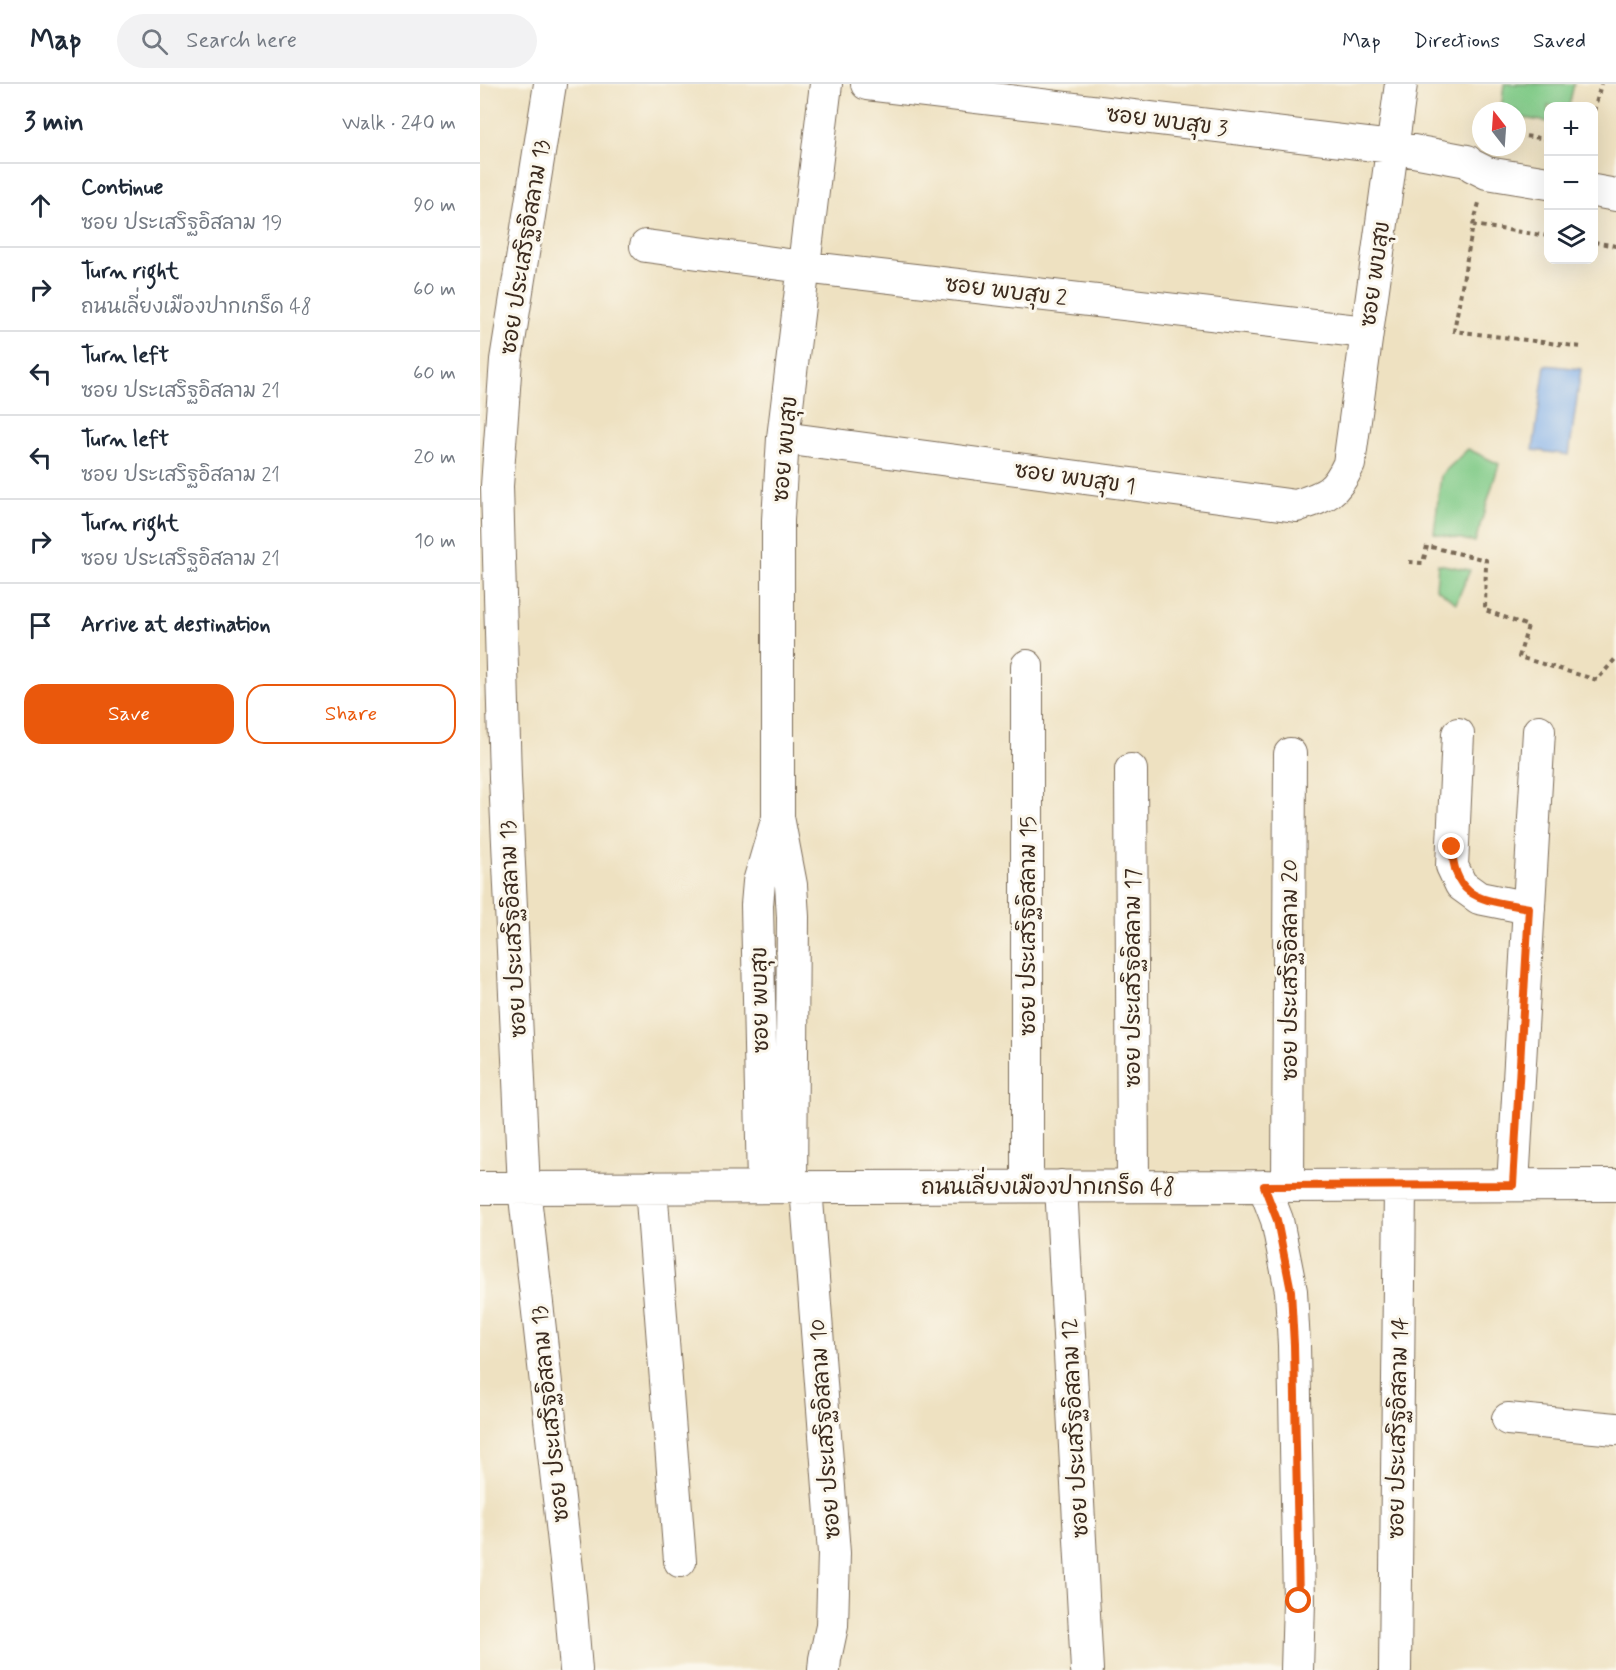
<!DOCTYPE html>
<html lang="en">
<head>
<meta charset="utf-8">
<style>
	body { margin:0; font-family:Mynerve,"Playpen Sans Thai",sans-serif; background:#f2f2f3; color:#1f2937 }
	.controls { position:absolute; right:18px; top:18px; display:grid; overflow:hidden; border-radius:12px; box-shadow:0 6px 24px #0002 }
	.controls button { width:54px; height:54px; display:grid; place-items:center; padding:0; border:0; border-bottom:2px solid #e0e1e3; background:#fff; color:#1f2937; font:30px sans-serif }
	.compass { position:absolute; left:992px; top:18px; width:54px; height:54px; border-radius:50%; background:#fff; box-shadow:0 6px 24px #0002; rotate:343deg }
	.stop { position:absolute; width:18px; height:18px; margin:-14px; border:4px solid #ea580c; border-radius:50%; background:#fff }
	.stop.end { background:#ea580c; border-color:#fff; box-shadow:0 2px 6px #0008 }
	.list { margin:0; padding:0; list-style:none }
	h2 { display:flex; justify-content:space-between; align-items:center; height:78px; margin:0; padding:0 24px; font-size:26px }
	h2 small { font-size:20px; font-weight:400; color:#747a83 }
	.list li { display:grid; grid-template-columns:39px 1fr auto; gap:18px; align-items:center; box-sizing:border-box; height:84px; padding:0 24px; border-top:2px solid #e0e1e3 }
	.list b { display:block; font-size:22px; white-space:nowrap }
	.list p { margin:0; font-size:20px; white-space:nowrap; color:#747a83 }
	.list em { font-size:20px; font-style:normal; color:#747a83 }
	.actions { display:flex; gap:12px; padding:18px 24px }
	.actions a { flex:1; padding:14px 0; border:2px solid #ea580c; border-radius:18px; text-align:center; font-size:21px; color:#ea580c }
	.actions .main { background:#ea580c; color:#fff }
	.icon { flex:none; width:33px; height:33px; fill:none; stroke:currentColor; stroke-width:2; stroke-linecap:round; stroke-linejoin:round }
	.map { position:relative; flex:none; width:1136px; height:1586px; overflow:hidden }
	header { display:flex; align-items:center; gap:36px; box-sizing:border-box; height:84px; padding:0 30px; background:#fff; border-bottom:2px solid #e0e1e3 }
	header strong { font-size:28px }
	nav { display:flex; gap:33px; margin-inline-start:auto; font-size:21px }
	.search { width:420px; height:54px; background:#f2f2f3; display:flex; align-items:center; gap:15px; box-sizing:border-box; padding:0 21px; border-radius:33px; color:#747a83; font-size:22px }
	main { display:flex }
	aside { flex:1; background:#fff }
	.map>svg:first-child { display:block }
	.green { fill:#81cb88; stroke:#5e7a53; stroke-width:1.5 }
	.water { fill:#7fade8; stroke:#5d6c83; stroke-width:1.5 }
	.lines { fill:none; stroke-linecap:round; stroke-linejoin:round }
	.minor-casing { stroke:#7a6a57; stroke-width:34 }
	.path { stroke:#7a6a57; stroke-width:4; stroke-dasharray:4.5 4.5; stroke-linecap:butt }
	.minor { stroke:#fff; stroke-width:32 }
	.route { stroke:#ea580c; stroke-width:8 }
	.labels { text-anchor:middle; stroke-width:6; stroke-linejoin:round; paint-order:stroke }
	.street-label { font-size:22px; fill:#3b2a1e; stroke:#fbf7ec }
</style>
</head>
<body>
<header>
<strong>Map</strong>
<div class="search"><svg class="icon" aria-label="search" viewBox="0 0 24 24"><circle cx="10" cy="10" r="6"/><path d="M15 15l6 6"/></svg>Search here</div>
<nav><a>Map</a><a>Directions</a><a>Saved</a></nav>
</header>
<main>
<aside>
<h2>3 min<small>Walk · 240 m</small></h2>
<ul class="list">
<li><svg class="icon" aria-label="ahead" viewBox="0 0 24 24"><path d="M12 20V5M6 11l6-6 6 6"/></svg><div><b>Continue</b><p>ซอย ประเสริฐอิสลาม 19</p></div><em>90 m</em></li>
<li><svg class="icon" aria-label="right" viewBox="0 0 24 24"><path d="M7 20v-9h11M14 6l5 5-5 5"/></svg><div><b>Turn right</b><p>ถนนเลี่ยงเมืองปากเกร็ด 48</p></div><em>60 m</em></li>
<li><svg class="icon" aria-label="left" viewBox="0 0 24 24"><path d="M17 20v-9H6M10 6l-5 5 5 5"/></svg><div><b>Turn left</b><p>ซอย ประเสริฐอิสลาม 21</p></div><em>60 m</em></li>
<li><svg class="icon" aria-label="left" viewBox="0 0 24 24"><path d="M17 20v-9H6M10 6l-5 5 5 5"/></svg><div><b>Turn left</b><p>ซอย ประเสริฐอิสลาม 21</p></div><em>20 m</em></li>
<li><svg class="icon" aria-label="right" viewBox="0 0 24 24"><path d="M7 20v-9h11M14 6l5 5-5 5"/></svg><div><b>Turn right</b><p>ซอย ประเสริฐอิสลาม 21</p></div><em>10 m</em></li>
<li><svg class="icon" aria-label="arrive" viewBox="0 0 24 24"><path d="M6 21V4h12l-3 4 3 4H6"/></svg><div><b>Arrive at destination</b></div></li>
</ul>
<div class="actions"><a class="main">Save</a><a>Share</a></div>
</aside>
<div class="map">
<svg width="1136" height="1586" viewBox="0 0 1136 1586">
	<rect width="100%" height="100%" fill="#fbf7ec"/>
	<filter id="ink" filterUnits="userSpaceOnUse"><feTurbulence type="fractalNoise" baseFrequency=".0167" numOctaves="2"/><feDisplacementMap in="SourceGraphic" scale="12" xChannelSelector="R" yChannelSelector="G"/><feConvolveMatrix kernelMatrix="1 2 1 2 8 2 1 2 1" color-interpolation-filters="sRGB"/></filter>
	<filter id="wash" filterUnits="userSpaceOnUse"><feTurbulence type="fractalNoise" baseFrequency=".008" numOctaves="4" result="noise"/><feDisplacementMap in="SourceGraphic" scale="24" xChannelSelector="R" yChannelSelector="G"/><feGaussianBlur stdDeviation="1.35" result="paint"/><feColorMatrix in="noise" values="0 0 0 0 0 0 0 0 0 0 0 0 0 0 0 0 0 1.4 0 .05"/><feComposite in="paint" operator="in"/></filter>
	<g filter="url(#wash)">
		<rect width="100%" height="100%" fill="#eee1c1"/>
		<path class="green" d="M1024 0H1094L1089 22H1068V38L1037 33V27H1021Z
			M988 365 1019 380 995 458 954 449 961 391Z
			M958 480 990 486 976 519 956 504Z"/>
		<path class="water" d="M1065 281 1101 285 1089 371 1053 366Z"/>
	</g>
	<g filter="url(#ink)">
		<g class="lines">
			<defs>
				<path id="minor" d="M70 0 26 276 17 402 25 694 44 1104 90 1512 96 1586
					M387 0 912 63 987 77
					M993 82 1007 89 1068 99
					M1114 107 1136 111
					M166 162 323 183 886 248
					M303 354 816 422C846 412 855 410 869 380L921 0
					M978 650 972 782 981 801 999 814 1049 824
					M651 686 653 1102
					M1033 1101 1059 647
					M283 1102 277 821 279 798 296 740
					M547 1102V582
					M581 1102 607 1586
					M784 1102 797 1136 811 1207 814 1261 819 1517 817 1586
					M808 1102 810 670
					M171 1103 200 1477
					M311 1103 313 833 311 801 298 733V436L303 354 346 0
					M326 1103 354 1469 352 1542 345 1575 344 1586
					M0 1104 1136 1101
					M1028 1335 1136 1345
					M915 1586 920 1102"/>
			</defs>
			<use href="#minor" class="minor-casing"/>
			<path class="path" d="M1114 27 1121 0
				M1037 51 1068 55
				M993 141 999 119
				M1068 152 993 141 974 247 1102 263
				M1114 158 1136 162
				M929 478 943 479 947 462 1006 476 1005 526 1048 542 1039 573 1117 596 1136 574"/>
			<use href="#minor" class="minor"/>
		</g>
	</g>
	<g class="lines" filter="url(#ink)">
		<path class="route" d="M819 1517 814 1261 811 1207 797 1136 784 1102 1033 1101 1049 824C1004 815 974 818 972 763"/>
	</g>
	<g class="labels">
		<g class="street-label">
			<text transform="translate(687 36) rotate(7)" y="8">ซอย พบสุข 3</text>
			<text transform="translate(44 163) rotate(-81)" y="8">ซอย ประเสริฐอิสลาม 13</text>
			<text transform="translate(894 190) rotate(-82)" y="8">ซอย พบสุข</text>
			<text transform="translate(526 206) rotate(7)" y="8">ซอย พบสุข 2</text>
			<text transform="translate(304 365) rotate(-85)" y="8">ซอย พบสุข</text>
			<text transform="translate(595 393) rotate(8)" y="8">ซอย พบสุข 1</text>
			<text transform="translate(547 842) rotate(-90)" y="8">ซอย ประเสริฐอิสลาม 15</text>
			<text transform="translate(32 845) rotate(-93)" y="8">ซอย ประเสริฐอิสลาม 13</text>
			<text transform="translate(809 886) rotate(-90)" y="8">ซอย ประเสริฐอิสลาม 20</text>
			<text transform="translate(652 894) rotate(-90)" y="8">ซอย ประเสริฐอิสลาม 17</text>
			<text transform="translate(279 916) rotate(-91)" y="8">ซอย พบสุข</text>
			<text x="568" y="1110">ถนนเลี่ยงเมืองปากเกร็ด 48</text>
			<text transform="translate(69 1330) rotate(-96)" y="8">ซอย ประเสริฐอิสลาม 13</text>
			<text transform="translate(594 1344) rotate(-93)" y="8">ซอย ประเสริฐอิสลาม 12</text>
			<text transform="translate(917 1344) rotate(-89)" y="8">ซอย ประเสริฐอิสลาม 14</text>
			<text transform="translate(344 1345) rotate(-94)" y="8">ซอย ประเสริฐอิสลาม 10</text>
		</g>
	</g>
</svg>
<div class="controls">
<button>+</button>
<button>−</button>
<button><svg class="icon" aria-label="layers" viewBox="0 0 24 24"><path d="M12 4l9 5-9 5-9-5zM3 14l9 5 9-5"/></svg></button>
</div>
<svg class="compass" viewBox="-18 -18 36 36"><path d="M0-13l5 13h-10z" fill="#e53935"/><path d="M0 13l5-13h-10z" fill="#747a83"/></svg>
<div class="stop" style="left:819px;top:1517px"></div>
<div class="stop end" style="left:972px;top:763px"></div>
</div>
</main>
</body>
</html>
